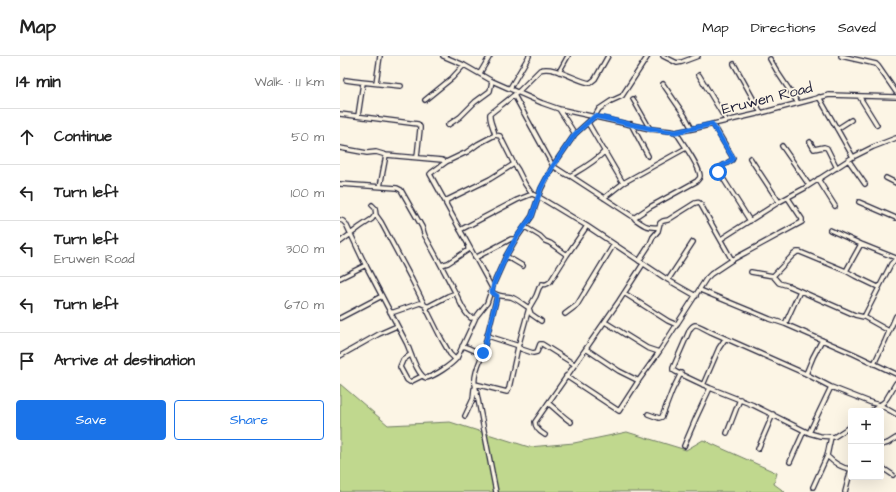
<!DOCTYPE html>
<html lang="en">
<head>
<meta charset="utf-8">
<style>
	body { margin:0; font-family:"Architects Daughter",sans-serif; background:#f2f2f2; color:#222 }
	.controls { position:absolute; right:12px; bottom:12px; display:grid; overflow:hidden; border-radius:4px; box-shadow:0 4px 16px #0002 }
	.controls button { width:36px; height:36px; display:grid; place-items:center; padding:0; border:0; border-bottom:1px solid #e0e0e0; background:#fff; color:#222; font:20px sans-serif }
	.stop { position:absolute; width:12px; height:12px; margin:-9px; border:3px solid #1a73e8; border-radius:50%; background:#fff }
	.stop.end { background:#1a73e8; border-color:#fff; box-shadow:0 1px 4px #0008 }
	.list { margin:0; padding:0; list-style:none }
	h2 { display:flex; justify-content:space-between; align-items:center; height:52px; margin:0; padding:0 16px; font-size:17px }
	h2 small { font-size:13px; font-weight:400; color:#767676 }
	.list li { display:grid; grid-template-columns:26px 1fr auto; gap:12px; align-items:center; box-sizing:border-box; height:56px; padding:0 16px; border-top:1px solid #e0e0e0 }
	.list b { display:block; font-size:15px; white-space:nowrap }
	.list p { margin:0; font-size:13px; white-space:nowrap; color:#767676 }
	.list em { font-size:13px; font-style:normal; color:#767676 }
	.actions { display:flex; gap:8px; padding:12px 16px }
	.actions a { flex:1; padding:9px 0; border:1px solid #1a73e8; border-radius:4px; text-align:center; font-size:14px; color:#1a73e8 }
	.actions .main { background:#1a73e8; color:#fff }
	.icon { flex:none; width:22px; height:22px; fill:none; stroke:currentColor; stroke-width:2; stroke-linecap:round; stroke-linejoin:round }
	.map { position:relative; flex:none; width:556px; height:436px; overflow:hidden }
	header { display:flex; align-items:center; gap:24px; box-sizing:border-box; height:56px; padding:0 20px; background:#fff; border-bottom:1px solid #e0e0e0 }
	header strong { font-size:19px }
	nav { display:flex; gap:22px; margin-inline-start:auto; font-size:14px }
	main { display:flex }
	aside { flex:1; background:#fff }
	.map>svg:first-child { display:block }
	.green { fill:#c0d88e; stroke:#717d64 }
	.lines { fill:none; stroke-linecap:round; stroke-linejoin:round }
	.minor-casing { stroke:#22223b; stroke-width:6 }
	.minor { stroke:#fcf5e5; stroke-width:3.5 }
	.route { stroke:#1a73e8; stroke-width:5 }
	.labels { text-anchor:middle; stroke-width:3.5; stroke-linejoin:round; paint-order:stroke }
	.street-label { font-size:15px; fill:#22223b; stroke:#fcf5e5 }
</style>
</head>
<body>
<header>
<strong>Map</strong>
<nav><a>Map</a><a>Directions</a><a>Saved</a></nav>
</header>
<main>
<aside>
<h2>14 min<small>Walk · 1.1 km</small></h2>
<ul class="list">
<li><svg class="icon" aria-label="ahead" viewBox="0 0 24 24"><path d="M12 20V5M6 11l6-6 6 6"/></svg><div><b>Continue</b></div><em>50 m</em></li>
<li><svg class="icon" aria-label="left" viewBox="0 0 24 24"><path d="M17 20v-9H6M10 6l-5 5 5 5"/></svg><div><b>Turn left</b></div><em>100 m</em></li>
<li><svg class="icon" aria-label="left" viewBox="0 0 24 24"><path d="M17 20v-9H6M10 6l-5 5 5 5"/></svg><div><b>Turn left</b><p>Eruwen Road</p></div><em>300 m</em></li>
<li><svg class="icon" aria-label="left" viewBox="0 0 24 24"><path d="M17 20v-9H6M10 6l-5 5 5 5"/></svg><div><b>Turn left</b></div><em>670 m</em></li>
<li><svg class="icon" aria-label="arrive" viewBox="0 0 24 24"><path d="M6 21V4h12l-3 4 3 4H6"/></svg><div><b>Arrive at destination</b></div></li>
</ul>
<div class="actions"><a class="main">Save</a><a>Share</a></div>
</aside>
<div class="map">
<svg width="556" height="436" viewBox="0 0 556 436">
	<rect width="100%" height="100%" fill="#fcf5e5"/>
	<filter id="ink" filterUnits="userSpaceOnUse"><feTurbulence type="fractalNoise" baseFrequency=".025" numOctaves="2"/><feDisplacementMap in="SourceGraphic" scale="8" xChannelSelector="R" yChannelSelector="G"/><feConvolveMatrix kernelMatrix="1 2 1 2 8 2 1 2 1" color-interpolation-filters="sRGB"/></filter>
	<g filter="url(#ink)">
		<path class="green" d="M0 328 48 369 110 366 189 391 234 387 287 376 346 394 363 384 437 417 434 428 445 436H0Z"/>
		<g class="lines">
			<defs>
				<path id="minor" d="M103 0 124 9 152 25 202 47 219 53 310 73 330 75 336 76 352 73 421 57 489 39 556 41
					M323 0 337 7 342 6 358 0
					M501 0 536 8 538 10 556 36
					M430 3 438 17 458 47
					M394 8 421 57
					M219 16 228 0
					M140 17 150 0
					M359 19 386 64
					M6 24C24 27 43 28 61 30
					M36 27 40 0
					M323 28 345 60 352 73
					M170 32 189 0
					M174 39 213 110 227 119H229L295 162
					M519 40 537 69
					M479 41 513 101
					M293 43 310 73
					M85 44 112 22 124 9
					M219 53 235 78
					M0 58 78 68 80 71V73L77 101
					M18 60 23 27
					M248 67 283 127
					M291 68 308 100
					M373 68 393 102 392 104 379 112 378 114 379 116 410 165
					M108 69 120 61 135 46 150 35 152 25
					M497 73 511 64
					M155 79C154 72 149 65 150 58L178 36 200 14C214 9 236 25 250 27L255 23 268 0
					M470 86 474 93 484 91 487 92 497 112
					M442 90 469 129
					M0 92 27 97 36 96 46 99 102 104 106 106 127 96 138 88 155 79 160 80 174 108 178 114 185 128 192 138 199 141 247 170 328 224 356 240
					M410 102 439 146
					M509 105 525 128
					M230 120C242 113 255 106 265 95
					M546 122 556 127
					M478 123 495 150
					M0 128 57 132 61 134 82 171 85 180C96 199 106 219 116 238 121 247 123 256 131 262L136 261
					M40 131 46 99
					M264 142 283 127 346 92
					M519 146 556 162
					M106 147 90 118 91 117 106 106
					M32 149 35 152 36 159 41 166 72 224 102 284 110 298 114 302H117
					M0 164 3 165 6 168 23 204 67 288C71 297 77 319 86 322 95 320 111 309 117 302L136 261 147 247 149 241 154 227 166 200 176 183 192 160 201 133 213 110 235 78 255 60 259 53 271 45 282 40 308 0
					M185 171 200 180 205 185 210 187 227 199
					M319 171C307 172 305 170 295 163V161L310 151 357 125C358 123 360 123 360 120 360 110 341 85 336 76
					M120 174 177 144 192 138
					M490 174 521 188 556 202
					M381 183 439 146 465 132 513 101 533 91 556 82
					M0 186 20 171 32 163 35 159H36
					M166 200 183 210
					M135 202 171 183H176
					M299 205 310 188 313 181 318 175 320 167 323 165 328 164 355 147C358 146 359 146 361 149L392 204
					M101 209 108 207 128 194V190
					M506 215 515 220 538 231
					M411 216 433 220 453 199 457 196H460L506 215 521 188
					M433 220 439 227 449 230 515 259 524 261 549 275
					M0 222 26 209
					M328 224 353 186
					M152 232 106 148 107 144 150 123 174 108
					M360 234 430 263 445 268 514 298 556 318
					M152 236C160 242 163 239 171 241 177 243 184 249 189 252L191 258 201 265
					M284 237 328 265 337 269
					M50 256H54L80 247 87 250H89L108 240 116 237
					M225 258 237 249 274 188
					M524 261 551 208 556 203
					M0 262 42 240
					M265 266 307 292 319 296
					M445 268 460 235
					M147 279 151 281 176 289 181 293 193 297 197 296 200 288H202L234 308
					M122 290C130 291 135 297 143 297 140 305 133 319 135 328L167 336 169 332 178 291 189 252 196 240 199 232 202 228C206 229 207 228 210 226L227 199 247 170
					M246 293 279 315 297 324H299L319 296 366 223 371 218 392 204 462 166V163L448 142
					M143 297 157 240
					M70 299 63 304 60 311 67 324 70 326 82 320
					M0 300 39 278 57 270
					M534 308 545 285 556 260
					M466 318 473 301 482 284
					M226 320 279 355 299 324
					M135 328 156 436
					M363 329 379 292 385 283
					M208 347C216 353 222 360 231 366
					M532 355 544 346 547 342 556 327
					M308 358 319 362 322 361 332 335 341 317
					M125 360 133 343 134 333
					M511 370 494 381 480 380 469 377 413 349 370 332 336 316 333 314V312L350 273C351 272 353 269 355 269 358 268 368 275 371 276L466 318 491 331 532 347 540 349 556 358
					M387 377 400 343
					M469 377 491 331
					M205 379C200 376 195 372 195 366L279 245 303 208
					M491 381 487 400C493 406 502 412 510 413
					M541 389 548 387 556 382
					M344 390 356 362 370 332
					M418 393 433 358
					M450 406 464 375
					M541 411 553 419
					M473 431 487 400
					M505 436 511 413"/>
			</defs>
			<use href="#minor" class="minor-casing"/>
			<use href="#minor" class="minor"/>
		</g>
	</g>
	<g class="lines" filter="url(#ink)">
		<path class="route" d="M143 297 157 240 152 236 154 227 166 200 176 182 192 160 201 132 213 110 235 78 255 60C282 66 308 74 336 76L372 68 393 102 392 104 379 112 378 114V116"/>
	</g>
	<g class="labels">
		<g class="street-label">
			<text transform="translate(427 42) rotate(-14)" y="5">Eruwen Road</text>
		</g>
	</g>
</svg>
<div class="controls">
<button>+</button>
<button>−</button>
</div>
<div class="stop" style="left:378px;top:116px"></div>
<div class="stop end" style="left:143px;top:297px"></div>
</div>
</main>
</body>
</html>
